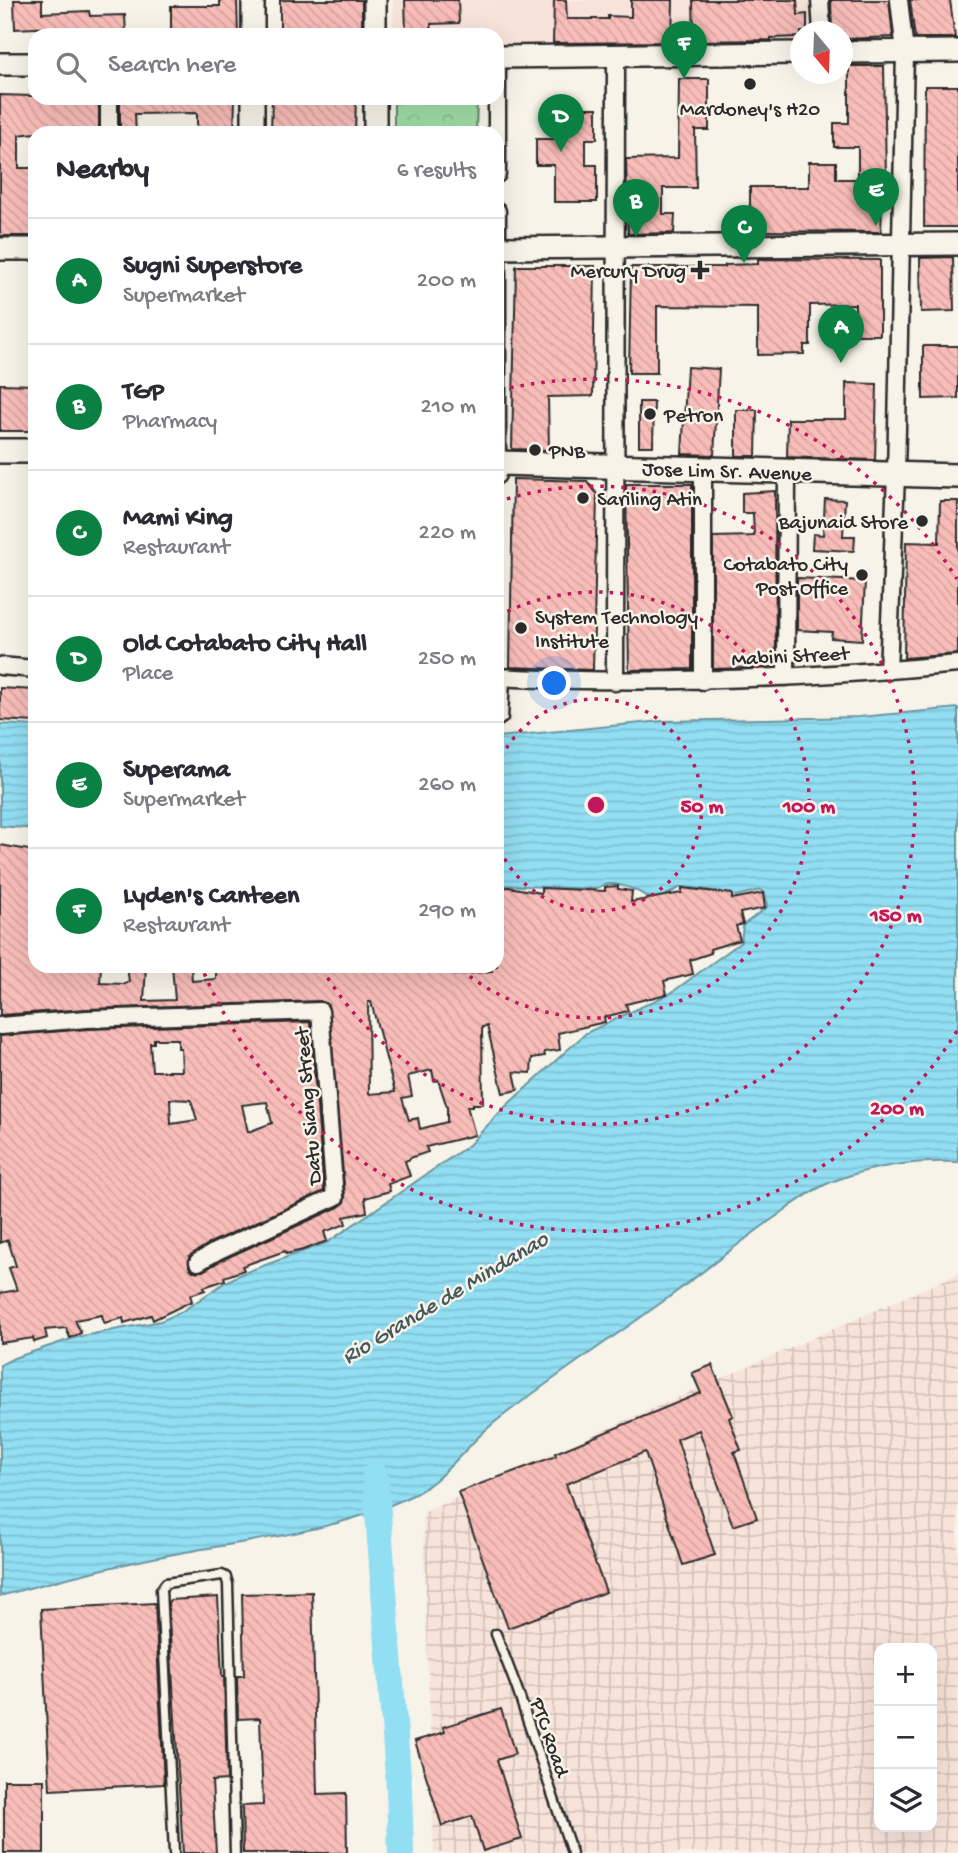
<!DOCTYPE html>
<html lang="en">
<head>
<meta charset="utf-8">
<style>
	body { margin:0; font-family:"Gochi Hand",sans-serif; background:#f7f7f7; color:#2b2b33 }
	.controls { position:absolute; right:21px; bottom:21px; display:grid; overflow:hidden; border-radius:14px; box-shadow:0 7px 28px #0002 }
	.controls button { width:63px; height:63px; display:grid; place-items:center; padding:0; border:0; border-bottom:2px solid #e1e1e2; background:#fff; color:#2b2b33; font:35px sans-serif }
	.compass { position:absolute; left:790px; top:21px; width:63px; height:63px; border-radius:50%; background:#fff; box-shadow:0 7px 28px #0002; rotate:161deg }
	.you { position:absolute; left:555px; top:684px; width:24px; height:24px; margin:-18px; border:5px solid #fff; border-radius:50%; background:#1a73e8; box-shadow:0 0 0 10px #1a73e833 }
	.badge { display:grid; place-items:center; width:46px; height:46px; border-radius:50%; background:#0b8043; color:#fff; font-size:23px; font-weight:700 }
	.pin { position:absolute; translate:-50% -58px; filter:drop-shadow(0 2px 4px #0008) }
	.pin::after { content:''; position:absolute; top:37px; width:24px; height:21px; background:inherit; clip-path:polygon(0 0,100% 0,50% 100%) }
	.list { margin:0; padding:0; list-style:none }
	h2 { display:flex; justify-content:space-between; align-items:center; height:91px; margin:0; padding:0 28px; font-size:30px }
	h2 small { font-size:23px; font-weight:400; color:#7c7c81 }
	.list li { display:grid; grid-template-columns:46px 1fr auto; gap:21px; align-items:center; box-sizing:border-box; height:126px; padding:0 28px; border-top:2px solid #e1e1e2 }
	.list b { display:block; font-size:26px; white-space:nowrap }
	.list p { margin:0; font-size:23px; white-space:nowrap; color:#7c7c81 }
	.list em { font-size:23px; font-style:normal; color:#7c7c81 }
	.icon { flex:none; width:38px; height:38px; fill:none; stroke:currentColor; stroke-width:2; stroke-linecap:round; stroke-linejoin:round }
	.map { position:relative; flex:none; width:958px; height:1853px; overflow:hidden }
	.search { position:absolute; background:#fff; box-shadow:0 7px 28px #0002; left:28px; top:28px; width:476px; height:77px; display:flex; align-items:center; gap:18px; box-sizing:border-box; padding:0 24px; border-radius:21px; color:#7c7c81; font-size:26px }
	.panel { position:absolute; background:#fff; box-shadow:0 7px 28px #0002; left:28px; top:126px; width:476px; height:847px; border-radius:21px }
	.map>svg:first-child { display:block }
	.built { fill:#f8e3da }
	.industrial { fill:url(#industrial-grid); fill-rule:evenodd }
	.forest { fill:url(#forest-crowns); stroke:#658469; stroke-width:2 }
	.water { fill:url(#water-rules); stroke:#6996a2; stroke-width:2 }
	.lines { fill:none; stroke-linecap:round; stroke-linejoin:round }
	.river { stroke:#92def2; stroke-width:26 }
	.building { fill:url(#building-back-hatch); stroke:#2b2b2b; stroke-width:2; fill-rule:evenodd }
	.service-casing { stroke:#2b2b2b; stroke-width:13 }
	.minor-casing { stroke:#2b2b2b; stroke-width:21 }
	.tertiary-casing { stroke:#2b2b2b; stroke-width:26 }
	.secondary-casing { stroke:#2b2b2b; stroke-width:28 }
	.service { stroke:#f7f3e8; stroke-width:8 }
	.minor { stroke:#f7f3e8; stroke-width:16 }
	.tertiary { stroke:#f7f3e8; stroke-width:21 }
	.secondary { stroke:#f7f3e8; stroke-width:23 }
	.ring { fill:none; stroke:#c2185b; stroke-width:3.5; stroke-dasharray:3.5 7 }
	.poi-dot { fill:#2b2b2b; stroke:#f7f3e8; stroke-width:2.5 }
	.labels { text-anchor:middle; stroke-width:5; stroke-linejoin:round; paint-order:stroke }
	.poi-label { font-size:21px; fill:#2b2b2b; stroke:#f7f3e8; text-anchor:start }
	.street-label { font-size:21px; fill:#2b2b2b; stroke:#f7f3e8 }
	.water-label { font-size:23px; font-style:italic; fill:#45585d; stroke:#f7f3e8 }
	.centre { fill:#c2185b; stroke:#f7f3e8; stroke-width:3.5 }
	.ring-label { font-size:21px; text-anchor:middle; font-weight:bold; fill:#c2185b; stroke:#f7f3e8; stroke-width:5; stroke-linejoin:round; paint-order:stroke }
</style>
</head>
<body>
<div class="map">
<svg width="958" height="1853" viewBox="0 0 958 1853">
	<defs>
		<pattern id="industrial-grid" width="8" height="8" patternUnits="userSpaceOnUse" patternTransform="scale(1.75)"><rect width="8" height="8" fill="#f8e3da"/><path d="M0 4h8M4 0v8" fill="none" stroke="#d5c3bb"/></pattern>
		<pattern id="forest-crowns" width="20" height="18" patternUnits="userSpaceOnUse" patternTransform="scale(1.75)"><rect width="20" height="18" fill="#9fdea7"/><path d="M2 6a3 3 0 1 1 6 0M12 15a3 3 0 1 1 6 0" fill="none" stroke="#89bf90"/></pattern>
		<pattern id="water-rules" width="6" height="5" patternUnits="userSpaceOnUse" patternTransform="scale(1.75)"><rect width="6" height="5" fill="#92def2"/><path d="M0 2.5h6" fill="none" stroke="#7ebfd0"/></pattern>
		<pattern id="building-back-hatch" width="6" height="6" patternUnits="userSpaceOnUse" patternTransform="scale(1.75)"><rect width="6" height="6" fill="#f9bdb9"/><path d="M-1 5l2 2M0 0l6 6M5-1l2 2" fill="none" stroke="#d6a39f"/></pattern>
	</defs>
	<rect width="100%" height="100%" fill="#f7f3e8"/>
	<filter id="ink" filterUnits="userSpaceOnUse"><feTurbulence type="fractalNoise" baseFrequency=".0143" numOctaves="2"/><feDisplacementMap in="SourceGraphic" scale="14" xChannelSelector="R" yChannelSelector="G"/><feConvolveMatrix kernelMatrix="1 2 1 2 8 2 1 2 1" color-interpolation-filters="sRGB"/></filter>
	<g filter="url(#ink)">
		<path class="built" d="M393 0H816L820 31 800 32V47L497 45V35H393Z"/>
		<path class="industrial" d="M958 1274V1853H434L423 1513 604 1430ZM879 1648H932V1827H879Z"/>
		<path class="forest" d="M394 98H477L476 133H394Z"/>
		<path class="water" d="M958 708V1162C911 1161 875 1165 831 1182 809 1191 790 1207 771 1220 739 1243 708 1268 676 1292 616 1336 554 1376 495 1422 467 1444 447 1477 415 1494 338 1532 257 1539 174 1554 115 1565 57 1580 0 1596V1365L14 1358 77 1337 161 1321 181 1312 224 1283 241 1274 328 1242 469 1145 504 1108 586 1033 671 993 741 942 743 925 767 907 765 893 760 890 736 896C734 894 685 886 682 887 672 890 663 900 652 899 647 898 642 893 637 891 629 887 613 882 604 885 601 886 598 888 594 889L497 885V737L662 721 859 717Z
			M0 724 35 726V829L0 826Z"/>
		<g class="lines">
			<path class="river" d="M375 1474 399 1788 401 1853"/>
		</g>
		<path class="building" d="M14 0H42V13L89 11 90 16 125 15 126 35H56V27L15 29Z
			M220 0H237L238 35H171V6H220Z
			M280 0H362V35H280Z
			M405 0H458L459 23 431 24V31H406Z
			M554 0H566L567 19H608V16L631 17V0H673L672 42 553 43Z
			M693 0H797L798 15 807 14V32H801V37L771 38V40L694 41Z
			M831 0H889L893 37 843 39V32H832Z
			M910 0H950L955 38H915Z
			M849 66H884L886 177H883L881 232 750 231V187H809V162H836V179H858V147H834V123H849Z
			M679 79H709V130H695L696 188H663V214H675L674 233 628 234 626 159 678 158Z
			M925 86H958V227H924Z
			M0 95 99 98V133H35L19 135V168H35L33 236H0Z
			M120 98H235L234 133H197V114L195 113 135 114 136 133H120Z
			M272 98H356L355 133H271Z
			M554 108H597V139H586V165H597V202H554V165H536V139H554Z
			M953 257 954 311 921 312 920 258Z
			M758 259 880 260V335H855V304L810 305V345H804V354L758 355V307L657 306V373H629L631 267H725V265L758 264Z
			M516 266H595L593 396 548 397 549 450 512 449Z
			M923 346H958V398L923 399Z
			M687 367 719 369 714 455 682 454Z
			M846 383 877 384 875 460 787 457 788 419H846Z
			M0 384 35 385V431H0Z
			M639 402H654L653 446H639Z
			M736 410H757L756 456H736Z
			M513 479 587 481 597 494 593 670 510 667Z
			M626 484H692V669L629 670Z
			M775 491 776 667 713 669V537L754 536 753 513H742V493Z
			M825 499 845 500 843 536H855L854 551 812 549 813 534 823 535Z
			M940 501H958V654L904 658 906 542 939 543Z
			M797 578 865 581 862 640 831 638 832 632 797 630Z
			M0 688 35 690V722L0 720Z
			M0 845 35 851V966H101L100 983 125 984 129 982 127 966H146L144 1001 175 1000 172 966H191L192 981 216 979V966H457L455 975 492 971 490 966H497V888L509 887 541 893V888L605 891V887L618 886V889L632 891 631 902 682 893V888L732 894V899L763 893 765 908 740 913 743 924 736 926 740 940 710 949 711 953 690 960 693 974 664 981 667 994 626 1004 628 1011 604 1017 605 1022 558 1033 560 1050 544 1052 545 1056 532 1058 531 1073 514 1072 518 1090 503 1093 487 1026 482 1027 483 1104H473V1106H467L475 1135 426 1147 428 1152 410 1158V1159L405 1161 410 1176 388 1184 390 1191 365 1198 367 1212 344 1217 346 1224 324 1232 327 1241 303 1250 286 1254 285 1251 242 1266 244 1270 224 1277 225 1280 204 1287 205 1290 190 1295 192 1301 153 1320 151 1315 124 1323 123 1318 104 1323 102 1315 75 1320 81 1333 70 1338 66 1328 45 1330 47 1338 34 1342 33 1338 0 1343V1293L17 1290 9 1268 16 1266 8 1240 0 1243V1036L88 1029 310 1022 324 1191 212 1242 189 1256V1267L193 1271H203L222 1260 339 1207 344 1203 345 1196 328 1005 320 1001 87 1009 0 1015ZM368 1002H371L395 1092 369 1094ZM154 1039H178V1048H181L182 1071H152L150 1043H154ZM432 1070 434 1081 438 1080 447 1107V1122L420 1129 418 1118 409 1120 402 1098 412 1096 408 1076ZM170 1099 191 1100 197 1120 171 1124ZM267 1102 272 1123 248 1132 242 1105Z
			M712 1365 733 1416 729 1418 741 1450 734 1452 757 1518 733 1526 699 1430 677 1439 715 1555 683 1565 645 1452 566 1484 606 1592 508 1628 458 1492 556 1456 555 1453 701 1393 692 1373Z
			M312 1592 317 1794 346 1793 347 1853H243L242 1806 263 1805 260 1718 238 1719 237 1676H244L242 1594Z
			M218 1597 222 1677H224L227 1780 212 1781 216 1853H183L168 1603 170 1600Z
			M155 1603 164 1784 50 1790 41 1609Z
			M501 1709 515 1754 497 1760 522 1839 483 1851 472 1816 442 1826 415 1741 445 1732 443 1727Z
			M4 1780H44V1853H4Z"/>
		<g class="lines">
			<defs>
				<path id="service" d="M497 722 503 718 505 678
					M496 1634 516 1686 572 1853
					M174 1853 161 1590 166 1583 222 1575 226 1577 228 1584 235 1853"/>
				<path id="minor" d="M820 0 822 32
					M497 69V174
					M109 133V98
					M497 211V475
					M703 469V681
					M0 666 35 669
					M888 671 896 475 905 52 899 0
					M497 677C651 685 804 679 958 664
					M786 677 787 472
					M615 682 616 55
					M0 1026 87 1019 320 1011 335 1197 217 1251 198 1262"/>
				<path id="tertiary" d="M253 0V35
					M375 0V35
					M842 52 958 51
					M497 57 800 53
					M0 64H35
					M253 133V98
					M375 133V98
					M497 248 958 244
					M0 249H35"/>
				<path id="secondary" d="M0 451H35
					M497 463 958 476"/>
			</defs>
			<use href="#service" class="service-casing"/>
			<use href="#minor" class="minor-casing"/>
			<use href="#tertiary" class="tertiary-casing"/>
			<use href="#secondary" class="secondary-casing"/>
			<use href="#service" class="service"/>
			<use href="#minor" class="minor"/>
			<use href="#tertiary" class="tertiary"/>
			<use href="#secondary" class="secondary"/>
		</g>
	</g>
	<g class="ring">
		<path d="M497 767A106 106 0 1 1 497 843"/>
		<path d="M498 616A213 213 0 1 1 458 967"/>
		<path d="M497 502A319 319 0 1 1 321 967"/>
		<path d="M957 1031A426 426 0 0 1 202 968M500 390A426 426 0 0 1 957 579"/>
	</g>
	<g class="poi-dot">
		<circle cx="750" cy="84" r="7"/>
		<path d="M696.5 259.5h7v7h7v7h-7v7h-7v-7h-7v-7h7z"/>
		<circle cx="650" cy="414" r="7"/>
		<circle cx="535" cy="450" r="7"/>
		<circle cx="583" cy="498" r="7"/>
		<circle cx="922" cy="521" r="7"/>
		<circle cx="862" cy="575" r="7"/>
		<circle cx="521" cy="628" r="7"/>
	</g>
	<g class="labels">
		<g class="poi-label">
			<text x="750" y="115" text-anchor="middle">Mardoney's H20</text>
			<text x="686" y="277" text-anchor="end">Mercury Drug</text>
			<text x="664" y="421">Petron</text>
			<text x="549" y="457">PNB</text>
			<text x="597" y="505">Sariling Atin</text>
			<text x="908" y="528" text-anchor="end">Bajunaid Store</text>
			<text x="848" y="570" text-anchor="end">Cotabato City<tspan x="848" dy="24">Post Office</tspan></text>
			<text x="535" y="623">System Technology<tspan x="535" dy="24">Institute</tspan></text>
		</g>
		<g class="street-label">
			<text transform="translate(727 470) rotate(2)" y="7">Jose Lim Sr. Avenue</text>
			<text transform="translate(790 655) rotate(-3)" y="7">Mabini Street</text>
			<text transform="translate(307 1106) rotate(-95)" y="7">Datu Siang Street</text>
			<text transform="translate(551 1737) rotate(71)" y="7">PTC Road</text>
		</g>
		<g class="water-label">
			<text transform="translate(444 1296) rotate(-31)" y="8">Rio Grande de Mindanao</text>
		</g>
	</g>
	<circle cx="596" cy="805" r="10" class="centre"/>
	<g class="ring-label">
		<text x="702" y="812">50 m</text>
		<text x="809" y="812">100 m</text>
		<text x="896" y="921">150 m</text>
		<text x="897" y="1114">200 m</text>
	</g>
</svg>
<div class="controls">
<button>+</button>
<button>−</button>
<button><svg class="icon" aria-label="layers" viewBox="0 0 24 24"><path d="M12 4l9 5-9 5-9-5zM3 14l9 5 9-5"/></svg></button>
</div>
<svg class="compass" viewBox="-18 -18 36 36"><path d="M0-13l5 13h-10z" fill="#e53935"/><path d="M0 13l5-13h-10z" fill="#7c7c81"/></svg>
<div class="you"></div>
<div class="pin badge" style="left:841px;top:363px">A</div>
<div class="pin badge" style="left:636px;top:237px">B</div>
<div class="pin badge" style="left:744px;top:263px">C</div>
<div class="pin badge" style="left:561px;top:152px">D</div>
<div class="pin badge" style="left:876px;top:226px">E</div>
<div class="pin badge" style="left:684px;top:79px">F</div>
<div class="search"><svg class="icon" aria-label="search" viewBox="0 0 24 24"><circle cx="10" cy="10" r="6"/><path d="M15 15l6 6"/></svg>Search here</div>
<section class="panel">
<h2>Nearby<small>6 results</small></h2>
<ul class="list">
<li><span class="badge">A</span><div><b>Sugni Superstore</b><p>Supermarket</p></div><em>200 m</em></li>
<li><span class="badge">B</span><div><b>TGP</b><p>Pharmacy</p></div><em>210 m</em></li>
<li><span class="badge">C</span><div><b>Mami King</b><p>Restaurant</p></div><em>220 m</em></li>
<li><span class="badge">D</span><div><b>Old Cotabato City Hall</b><p>Place</p></div><em>250 m</em></li>
<li><span class="badge">E</span><div><b>Superama</b><p>Supermarket</p></div><em>260 m</em></li>
<li><span class="badge">F</span><div><b>Lyden's Canteen</b><p>Restaurant</p></div><em>290 m</em></li>
</ul>
</section>
</div>
</body>
</html>
